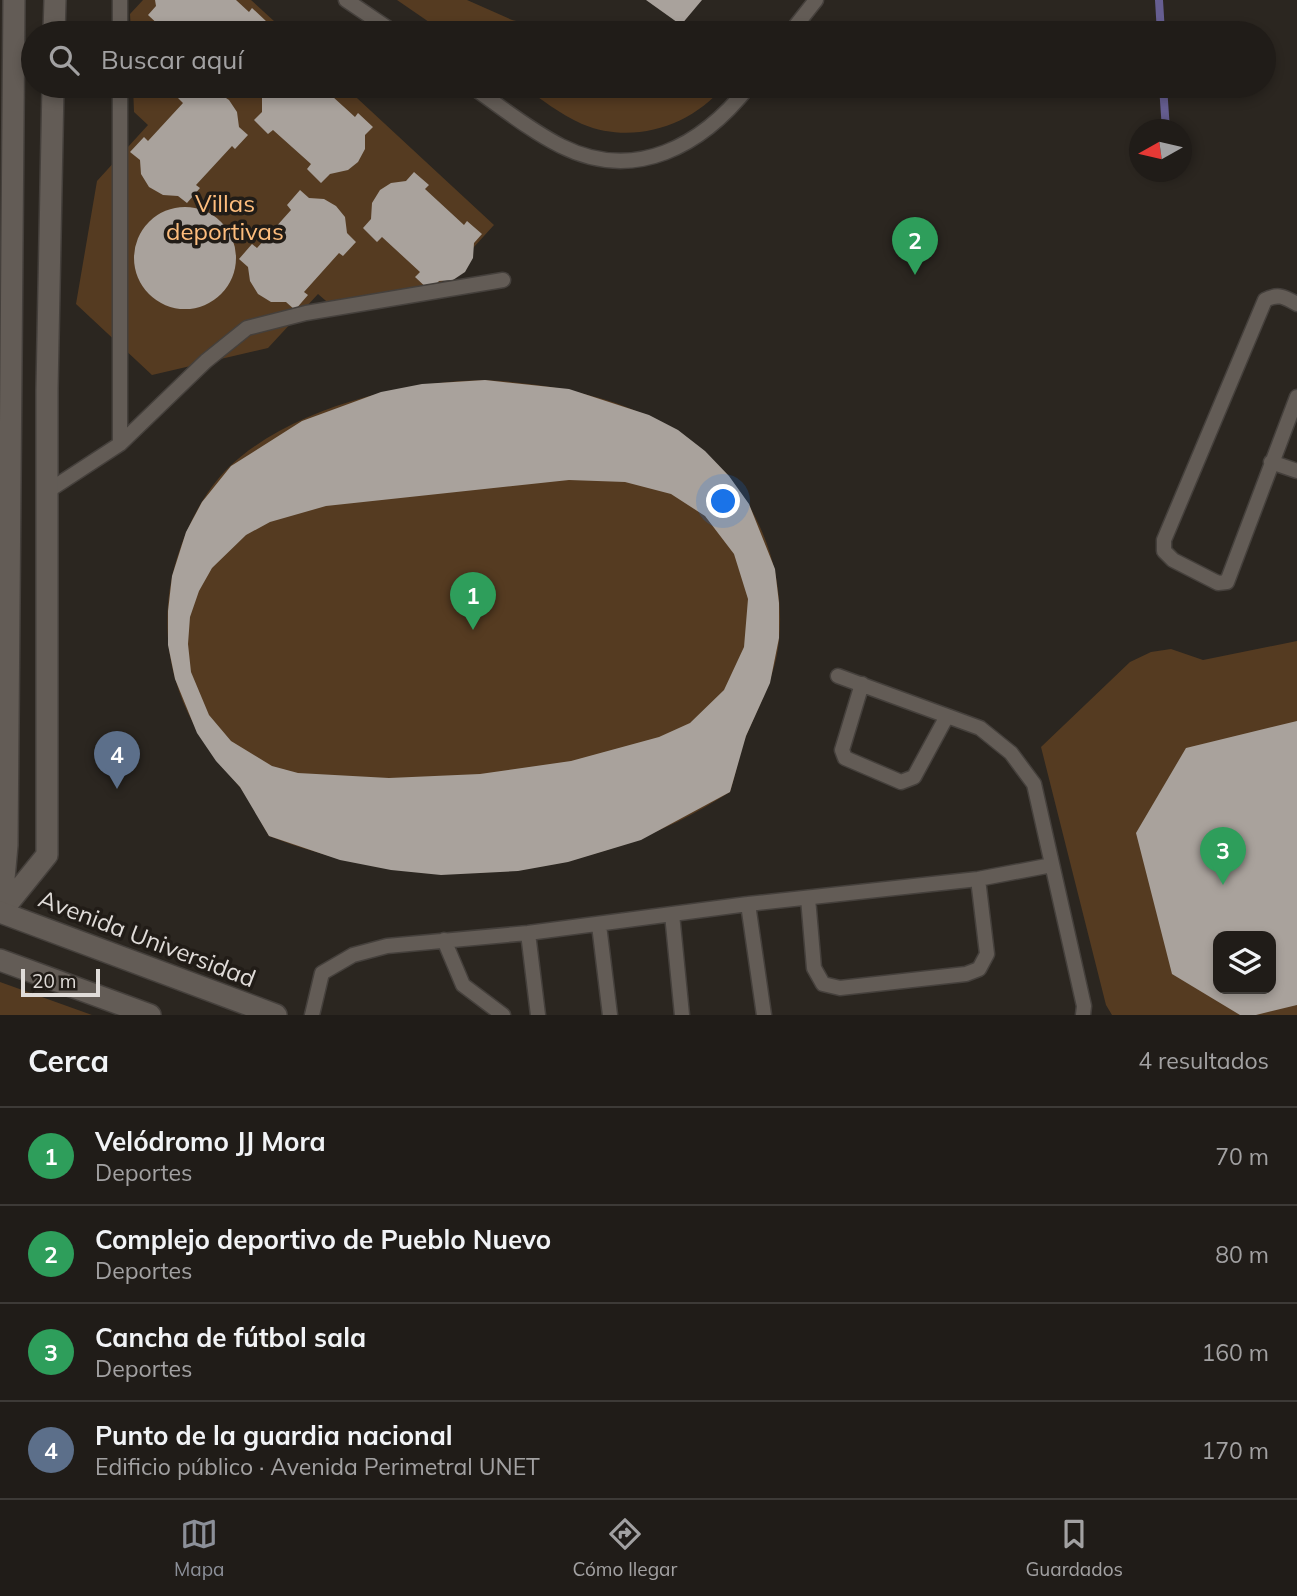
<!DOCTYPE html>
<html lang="es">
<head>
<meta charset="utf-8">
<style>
	body { margin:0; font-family:Mulish,sans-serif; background:#2d2925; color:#f1f3f6 }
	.controls { position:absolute; right:21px; bottom:21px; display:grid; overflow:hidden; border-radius:14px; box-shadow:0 4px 10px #0003 }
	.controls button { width:63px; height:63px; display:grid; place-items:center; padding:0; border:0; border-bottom:2px solid #3d3a37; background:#201c18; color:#f1f3f6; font:35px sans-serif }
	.compass { position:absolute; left:1129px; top:119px; width:63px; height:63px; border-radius:50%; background:#201c18; box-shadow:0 4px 10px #0003; rotate:262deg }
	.scale { position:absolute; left:21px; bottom:18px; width:79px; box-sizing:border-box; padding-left:7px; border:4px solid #e0dcd9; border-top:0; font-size:19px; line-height:24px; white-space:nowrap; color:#e0dcd9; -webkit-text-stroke:5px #211c17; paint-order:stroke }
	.you { position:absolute; left:724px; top:502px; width:24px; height:24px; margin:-18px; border:5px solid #fff; border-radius:50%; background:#1a73e8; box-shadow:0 0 0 10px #1a73e833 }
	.badge { display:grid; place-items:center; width:46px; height:46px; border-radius:50%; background:#8c9099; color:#fff; font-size:23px; font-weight:700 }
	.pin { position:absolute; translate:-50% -58px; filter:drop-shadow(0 2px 4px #0008) }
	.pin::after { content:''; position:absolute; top:37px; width:24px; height:21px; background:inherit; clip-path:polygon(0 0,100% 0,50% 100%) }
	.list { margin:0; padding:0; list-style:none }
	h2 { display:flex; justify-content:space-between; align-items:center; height:91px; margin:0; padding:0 28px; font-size:30px }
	h2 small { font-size:23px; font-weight:400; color:#a2a1a2 }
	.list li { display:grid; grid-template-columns:46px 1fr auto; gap:21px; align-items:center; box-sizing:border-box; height:98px; padding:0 28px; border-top:2px solid #3d3a37 }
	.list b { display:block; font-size:26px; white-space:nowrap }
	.list p { margin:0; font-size:23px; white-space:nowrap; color:#a2a1a2 }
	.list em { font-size:23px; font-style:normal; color:#a2a1a2 }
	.icon { flex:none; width:38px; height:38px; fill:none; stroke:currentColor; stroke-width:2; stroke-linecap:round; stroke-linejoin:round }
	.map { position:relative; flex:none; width:1297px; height:1015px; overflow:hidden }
	.search { position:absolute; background:#201c18; box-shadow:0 4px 10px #0003; left:21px; right:21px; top:21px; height:77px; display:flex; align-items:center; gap:18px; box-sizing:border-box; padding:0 24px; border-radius:38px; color:#a2a1a2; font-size:26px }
	.sheet { height:483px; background:#201c18 }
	nav { display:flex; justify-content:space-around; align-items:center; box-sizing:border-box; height:98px; border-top:2px solid #3d3a37; background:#201c18; font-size:19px; color:#a2a1a2 }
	nav a { display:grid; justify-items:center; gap:4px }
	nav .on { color:#8c9099 }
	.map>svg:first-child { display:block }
	.green { fill:#553b21; fill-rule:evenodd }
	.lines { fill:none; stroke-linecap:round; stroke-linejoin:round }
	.stream { stroke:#665e91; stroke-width:8 }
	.building { fill:#a9a29c; fill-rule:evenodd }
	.service-casing { stroke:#45403c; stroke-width:17 }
	.minor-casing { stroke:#45403c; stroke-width:24 }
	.tertiary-casing { stroke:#45403c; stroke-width:24 }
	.service { stroke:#635c56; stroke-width:14 }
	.minor { stroke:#635c56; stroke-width:21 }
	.tertiary { stroke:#635c56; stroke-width:21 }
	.labels { text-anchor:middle; stroke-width:7; stroke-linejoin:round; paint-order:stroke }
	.park-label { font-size:24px; fill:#fdbd7d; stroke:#211c17 }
	.street-label { font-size:24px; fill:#e0dcd9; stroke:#211c17 }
</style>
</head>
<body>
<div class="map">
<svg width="1297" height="1015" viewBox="0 0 1297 1015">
	<rect width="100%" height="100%" fill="#2b2620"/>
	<path class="green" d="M143 0H251L287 33H131L130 14Z
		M397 0H467L512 20 566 33H445Z
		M133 86H344L494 225 431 294 333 307 318 294 268 348 152 375 76 304 97 181 148 125 134 112Z
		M522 86H724C690 127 632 145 582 124 560 114 541 99 522 86Z
		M485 380C595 386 711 418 760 527 776 562 783 602 779 641 775 677 760 703 746 736 739 753 736 774 730 792 590 882 424 897 269 836 259 820 251 800 239 786 210 752 187 722 175 678 164 640 165 596 177 558 187 525 204 492 229 467 291 408 403 381 485 380Z
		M1297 641V1015H1112L1106 1005 1041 747 1130 662 1151 652 1171 649 1203 660ZM1218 936H1271V989H1218Z
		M0 982 92 1015H0Z"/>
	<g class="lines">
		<path class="stream" d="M1159 0 1161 33
			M1163 86 1166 130"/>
	</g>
	<path class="building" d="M155 0H236L249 12 252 8 267 22 260 33H177L167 24 162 28 148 15 156 6Z
		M646 0H702L681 25Z
		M189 86 201 91 217 92 229 100 237 112 239 127 248 135 235 149 232 146 196 185 200 188 187 203 178 196 163 195 149 187 141 174 140 160 130 152 144 137 148 141 183 103 178 98Z
		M268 86H321L355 117 358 113 373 127 365 135V149L358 162 348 170 330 174 321 183 307 169 311 164 273 130 268 134 254 120 262 112V98Z
		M414 172 429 185 425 189 464 225 467 221 482 234 474 243 473 258 465 272 453 280 439 281 430 291 415 277 420 272 382 237 377 242 363 228 371 219 372 203 380 190 391 183 406 181Z
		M300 190 309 198 324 199 336 206 345 217 347 233 356 242 343 256 339 253 304 292 308 295 295 310 286 302H271L258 294 250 281 248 267 239 259 252 244 257 248 291 210 287 205Z
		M134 258a51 51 0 1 1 102 0a51 51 0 1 1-102 0Z
		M485 380 569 389 649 415 678 430 705 451 729 476 749 504 775 569 779 603V638L770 683 746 736 730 792 641 840 568 862 518 871 441 875 391 870 340 860 269 836 240 787 216 761 197 733 175 679 168 645V611L172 576 186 532 202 502 231 466 302 421 381 392 422 384ZM569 480 625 482 671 494 705 516 734 554 748 599 744 647 724 690 690 723 659 737 571 761 480 774 389 778 298 773 272 766 231 741 209 715 191 672 188 644 190 617 199 591 212 568 246 535 270 522 326 506Z
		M1297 721V1005L1256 1015H1240L1172 974 1136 833 1186 748ZM1218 936H1271V989H1218Z"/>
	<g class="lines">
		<defs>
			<path id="service" d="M120 0V33
				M346 0 395 33
				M790 33 816 0
				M120 86V444
				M471 86C500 106 529 130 561 146 635 183 702 146 749 86
				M1297 304C1285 297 1278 293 1265 300L1164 540V551L1173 560 1218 583 1227 582 1297 397
				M1271 462 1297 471
				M48 491 120 444 206 361 247 328 306 313 503 280
				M838 676 980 728 1011 753 1034 784 1084 1006 1083 1015
				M862 684 842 750 845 758 901 782 914 777 947 716
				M808 898 814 968 823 984 840 988 966 974 979 969 987 954 978 879
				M748 904 764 1015
				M672 914 682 1015
				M599 925 610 1015
				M528 933 538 1015
				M444 940 463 985 503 1015
				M312 1015 322 973 353 955 387 946 528 933 748 904 978 879 1052 865"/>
			<path id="minor" d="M54 33 55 0
				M1 912 7 845 14 0
				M1 912 47 855V389L53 86"/>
			<path id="tertiary" d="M0 912 276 1015
				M0 960 150 1015"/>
		</defs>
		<use href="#service" class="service-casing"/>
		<use href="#minor" class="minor-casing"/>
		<use href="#tertiary" class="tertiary-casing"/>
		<use href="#service" class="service"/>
		<use href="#minor" class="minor"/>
		<use href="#tertiary" class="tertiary"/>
	</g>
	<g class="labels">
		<g class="park-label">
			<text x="225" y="212">Villas<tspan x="225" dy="28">deportivas</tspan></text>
		</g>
		<g class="street-label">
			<text transform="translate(147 939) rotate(21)" y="8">Avenida Universidad</text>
		</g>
	</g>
</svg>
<div class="controls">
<button><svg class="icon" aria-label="layers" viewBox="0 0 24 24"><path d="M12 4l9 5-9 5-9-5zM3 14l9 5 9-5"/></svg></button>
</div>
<svg class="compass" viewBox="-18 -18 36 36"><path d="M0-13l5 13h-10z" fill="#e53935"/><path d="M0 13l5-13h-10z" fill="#a2a1a2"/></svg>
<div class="scale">20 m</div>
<div class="you"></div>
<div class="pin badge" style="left:473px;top:630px;background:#2e9e5b">1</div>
<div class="pin badge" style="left:915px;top:275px;background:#2e9e5b">2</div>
<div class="pin badge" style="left:1223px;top:885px;background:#2e9e5b">3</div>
<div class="pin badge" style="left:117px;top:789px;background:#5c6f8a">4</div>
<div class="search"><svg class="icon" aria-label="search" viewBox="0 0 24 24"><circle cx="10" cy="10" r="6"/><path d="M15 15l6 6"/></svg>Buscar aquí</div>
</div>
<section class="sheet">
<h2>Cerca<small>4 resultados</small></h2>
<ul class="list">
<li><span class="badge" style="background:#2e9e5b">1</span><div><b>Velódromo JJ Mora</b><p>Deportes</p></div><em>70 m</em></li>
<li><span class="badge" style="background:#2e9e5b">2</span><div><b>Complejo deportivo de Pueblo Nuevo</b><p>Deportes</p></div><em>80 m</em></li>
<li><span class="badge" style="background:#2e9e5b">3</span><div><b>Cancha de fútbol sala</b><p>Deportes</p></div><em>160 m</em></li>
<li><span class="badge" style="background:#5c6f8a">4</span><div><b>Punto de la guardia nacional</b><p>Edificio público · Avenida Perimetral UNET</p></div><em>170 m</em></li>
</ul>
</section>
<nav>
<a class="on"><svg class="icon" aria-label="map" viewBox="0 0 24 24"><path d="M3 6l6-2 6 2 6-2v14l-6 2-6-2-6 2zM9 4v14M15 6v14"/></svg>Mapa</a>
<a><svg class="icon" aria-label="directions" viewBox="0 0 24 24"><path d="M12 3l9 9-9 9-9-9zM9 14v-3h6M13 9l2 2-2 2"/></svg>Cómo llegar</a>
<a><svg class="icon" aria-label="saved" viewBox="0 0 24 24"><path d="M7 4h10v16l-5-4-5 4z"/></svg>Guardados</a>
</nav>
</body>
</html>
